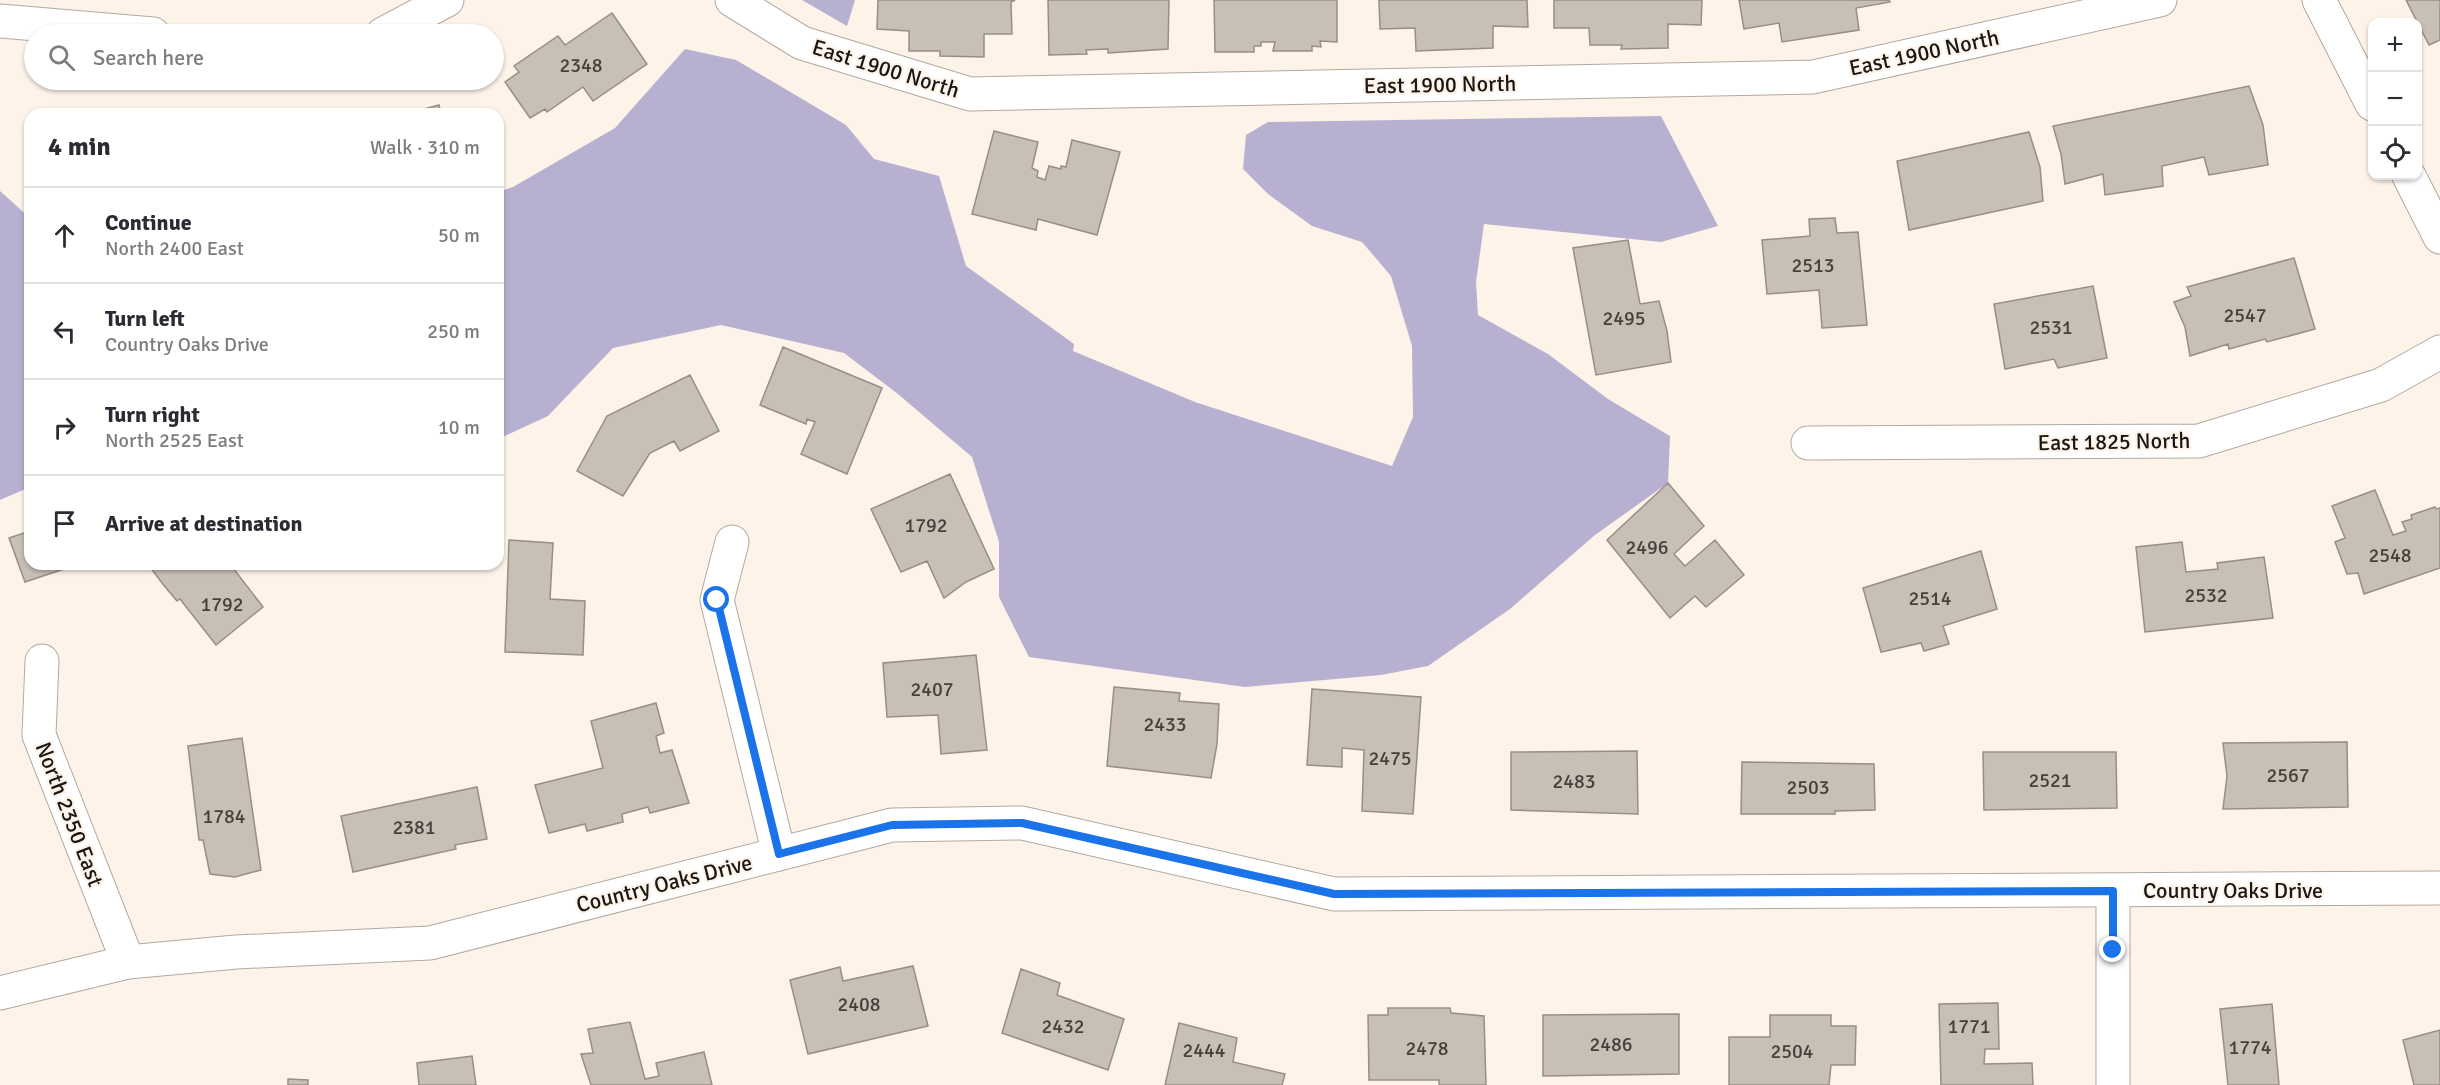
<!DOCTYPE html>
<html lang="en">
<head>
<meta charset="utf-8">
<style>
	body { margin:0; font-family:Signika,sans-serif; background:#f2f2f3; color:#2b2b33 }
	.controls { position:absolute; right:18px; top:18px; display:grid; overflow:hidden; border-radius:12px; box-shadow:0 2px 4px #0004 }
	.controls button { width:54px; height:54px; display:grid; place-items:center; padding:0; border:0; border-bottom:2px solid #e1e1e2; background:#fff; color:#2b2b33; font:30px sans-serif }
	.stop { position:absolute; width:18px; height:18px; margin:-14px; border:4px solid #1a73e8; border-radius:50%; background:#fff }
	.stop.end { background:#1a73e8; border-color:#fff; box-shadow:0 2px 6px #0008 }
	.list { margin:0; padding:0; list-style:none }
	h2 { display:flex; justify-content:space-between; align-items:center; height:78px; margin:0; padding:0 24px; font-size:26px }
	h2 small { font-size:20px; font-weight:400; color:#7c7c81 }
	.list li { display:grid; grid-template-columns:39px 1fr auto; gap:18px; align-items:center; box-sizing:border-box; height:96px; padding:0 24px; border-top:2px solid #e1e1e2 }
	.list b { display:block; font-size:22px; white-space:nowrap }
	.list p { margin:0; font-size:20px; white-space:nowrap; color:#7c7c81 }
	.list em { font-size:20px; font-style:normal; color:#7c7c81 }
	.icon { flex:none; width:33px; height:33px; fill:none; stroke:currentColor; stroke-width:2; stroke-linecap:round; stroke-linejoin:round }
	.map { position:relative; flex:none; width:2440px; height:1085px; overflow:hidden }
	.search { position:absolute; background:#fff; box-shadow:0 2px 4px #0004; left:24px; top:24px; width:480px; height:66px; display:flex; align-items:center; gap:15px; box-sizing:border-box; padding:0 21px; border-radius:33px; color:#7c7c81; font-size:22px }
	.panel { position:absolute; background:#fff; box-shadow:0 2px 4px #0004; left:24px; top:108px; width:480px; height:462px; border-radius:18px }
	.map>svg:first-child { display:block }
	.forest { fill:#b8b0d1 }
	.building { fill:#c8bfb5; stroke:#978e85; stroke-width:1.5 }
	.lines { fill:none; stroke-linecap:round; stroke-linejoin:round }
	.street-casing { stroke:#b2a9a0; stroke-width:35 }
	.street { stroke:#fff; stroke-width:33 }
	.route { stroke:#1a73e8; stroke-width:8 }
	.labels { text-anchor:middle; stroke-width:4.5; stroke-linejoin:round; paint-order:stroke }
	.number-label { font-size:20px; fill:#46403c }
	.street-label { font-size:22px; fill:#1a1613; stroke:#fdf3e9 }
</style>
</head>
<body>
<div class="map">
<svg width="2440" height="1085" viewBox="0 0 2440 1085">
	<rect width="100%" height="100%" fill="#fdf3e9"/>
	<path class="forest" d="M802 0H855L847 26Z
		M685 49 736 60 846 125 874 159 939 176 966 266 1074 344 1073 351 1195 402 1392 466 1413 417 1412 346 1391 276 1362 242 1312 226 1268 194 1243 169 1246 135 1268 122 1661 116 1718 226 1661 242 1484 224 1476 282 1478 315 1548 354 1608 399 1670 436 1668 483 1595 535 1510 609 1428 666 1381 675 1245 687 1029 657 999 597V542L972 457 898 394 844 353 721 325 613 348 548 416 498 439V192L513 187 615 128Z
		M0 191 30 218V487L0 500Z"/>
	<path class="building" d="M878 0H1015L1011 2 1012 34H984V57L940 56V51H909V31L877 29Z
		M1048 0H1169L1168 49 1108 53V49L1086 50 1087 54 1049 55Z
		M1214 0H1337V42L1320 41 1321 47 1312 46V51H1273L1275 42H1261V46H1254V52H1215Z
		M1379 0H1527L1528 27 1493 26V48L1416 51 1415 28 1380 29Z
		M1554 0H1702L1701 25 1668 24V48L1621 49 1622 45H1590L1589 28H1554Z
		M1739 0H1889L1890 2 1856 8 1859 30 1782 42 1779 23 1744 29Z
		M2406 0H2440V40L2429 45Z
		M612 13 647 64 593 101 583 87 547 112 545 109 530 118 505 82 519 72 514 66 558 36 565 45Z
		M2249 86 2263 125 2268 165 2209 175 2204 157 2162 166 2163 186 2105 195 2103 174 2065 184 2061 154 2053 126Z
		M439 105 441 114H406Z
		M994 131 1038 142 1032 168 1038 171 1037 177 1045 180 1049 166 1061 169V166L1066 167 1072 140 1120 152 1097 235 1038 219 1036 230 972 214Z
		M2029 132 2040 167 2043 201 1909 230 1897 161Z
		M1835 218 1837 233 1858 232 1867 325 1822 328 1819 290 1767 294 1762 240 1810 236 1809 219Z
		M1628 240 1640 304 1659 301 1667 331 1671 362 1596 375 1573 248Z
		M2294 258 2315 329 2267 342 2265 339 2229 349 2228 344 2190 356 2185 327 2174 302 2191 296 2187 287Z
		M2093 286 2107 358 2058 368 2054 359 2005 369 1994 304Z
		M783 347 882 388 847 474 801 454 815 422 807 419 806 424 760 405Z
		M690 375 719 431 680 451 674 441 650 453 623 496 577 471 607 416Z
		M950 474 994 569 966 582 944 598 927 561 901 572 871 509Z
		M1668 483 1704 526 1674 554 1685 566 1715 540 1744 575 1706 607 1695 596 1670 618 1607 540Z
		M2375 490 2393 535 2406 531 2402 522 2412 519 2411 515 2435 507 2436 509 2440 508V568L2364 594 2358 573 2347 574 2335 542 2345 538 2332 506Z
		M30 531V564H79L25 582 9 538Z
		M509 540 553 543 550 599 585 601 583 655 505 652Z
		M2182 542 2186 572 2218 569 2217 563 2264 557 2273 618 2145 632 2136 547Z
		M1981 551 1997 609 1943 626 1949 644 1924 651 1921 643 1881 652 1863 588Z
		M154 564H230L263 607 216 645 180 599 177 601 162 583 150 567Z
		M976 655 987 750 941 754 938 715 887 717 883 663Z
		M1114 687 1180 693 1179 701 1219 704 1217 744 1211 778 1107 766Z
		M1312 689 1421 697 1413 814 1362 811 1364 750 1342 748V767L1307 765Z
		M656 703 664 733 656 736 660 753 672 750 689 803 650 813 648 807 622 814 623 822 587 831 585 824 549 833 535 785 603 768 591 721Z
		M242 738 261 870 235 877 210 874 203 840H199L188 746Z
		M2347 742 2348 807 2223 809 2227 776 2223 743Z
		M1637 751 1638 814 1511 810V752Z
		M1983 752H2116L2117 808 1984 810Z
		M1742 762 1874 764 1875 810 1835 811V814H1741Z
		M477 787 487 839 455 845 456 849 353 872 341 816Z
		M913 966 928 1026 808 1054 790 980 840 967 843 981Z
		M1021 969 1060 983 1057 995 1124 1019 1108 1070 1002 1033Z
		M1998 1003 1999 1049H1985L1984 1064 2032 1063 2033 1085H1941L1939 1004Z
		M2272 1004 2279 1085H2228L2220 1009Z
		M1388 1008H1450L1451 1013 1484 1016 1486 1085H1439V1080H1369L1368 1015H1388Z
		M1679 1014V1074L1543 1076V1015Z
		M1770 1015H1831V1026H1856L1855 1065H1831L1829 1085H1729V1037H1770Z
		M630 1022 645 1079 659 1076 656 1063 704 1052 712 1085H591L581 1054 593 1053 588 1029Z
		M1179 1023 1237 1038 1233 1062 1285 1074 1282 1085H1165Z
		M2440 1030V1085H2414L2403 1040Z
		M472 1056 476 1085H419L417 1063Z
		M288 1079 308 1080V1085H288Z"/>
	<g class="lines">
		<defs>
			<path id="street" d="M732 0 802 43 970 94 1813 77 2160 0
				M2319 0 2372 104
				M0 21 153 34
				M383 34 447 0
				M2409 176 2440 237
				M1808 443 2199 441 2381 385 2440 352
				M732 542 717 600 779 854
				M42 661 39 735 128 962
				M2113 891V1085
				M0 993 128 962 236 952 430 943 892 825 1022 823 1334 894 2440 888"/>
		</defs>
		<use href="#street" class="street-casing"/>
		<use href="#street" class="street"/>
	</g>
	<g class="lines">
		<path class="route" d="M717 600 779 854 892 825 1022 823 1334 894 2113 891V950"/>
	</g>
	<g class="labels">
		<g class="number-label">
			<text x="581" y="72">2348</text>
			<text x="1813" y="272">2513</text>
			<text x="2245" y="322">2547</text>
			<text x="1624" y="325">2495</text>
			<text x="2051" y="334">2531</text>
			<text x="926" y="532">1792</text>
			<text x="1647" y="554">2496</text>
			<text x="2390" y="562">2548</text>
			<text x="2206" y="602">2532</text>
			<text x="1930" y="605">2514</text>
			<text x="222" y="611">1792</text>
			<text x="932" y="696">2407</text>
			<text x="1165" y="731">2433</text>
			<text x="1390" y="765">2475</text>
			<text x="2288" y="782">2567</text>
			<text x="2050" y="787">2521</text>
			<text x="1574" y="788">2483</text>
			<text x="1808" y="794">2503</text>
			<text x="224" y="823">1784</text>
			<text x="414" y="834">2381</text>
			<text x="859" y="1011">2408</text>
			<text x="1063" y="1033">2432</text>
			<text x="1969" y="1033">1771</text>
			<text x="1611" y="1051">2486</text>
			<text x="2250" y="1054">1774</text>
			<text x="1427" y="1055">2478</text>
			<text x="1204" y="1057">2444</text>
			<text x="1792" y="1058">2504</text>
		</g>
		<g class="street-label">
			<text transform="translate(1924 52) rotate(-12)" y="8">East 1900 North</text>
			<text transform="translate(886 68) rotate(17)" y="8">East 1900 North</text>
			<text transform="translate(1440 84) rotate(-1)" y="8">East 1900 North</text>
			<text transform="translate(2114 441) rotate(-1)" y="8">East 1825 North</text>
			<text transform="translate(70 814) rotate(69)" y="8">North 2350 East</text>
			<text transform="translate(664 883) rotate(-14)" y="8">Country Oaks Drive</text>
			<text x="2233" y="898">Country Oaks Drive</text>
		</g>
	</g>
</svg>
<div class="controls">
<button>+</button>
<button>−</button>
<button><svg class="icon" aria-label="locate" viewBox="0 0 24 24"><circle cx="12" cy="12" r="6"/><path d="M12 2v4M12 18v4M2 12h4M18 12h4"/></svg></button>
</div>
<div class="stop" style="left:717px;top:600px"></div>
<div class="stop end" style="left:2113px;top:950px"></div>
<div class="search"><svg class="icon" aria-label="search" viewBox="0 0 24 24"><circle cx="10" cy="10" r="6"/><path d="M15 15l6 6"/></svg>Search here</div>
<section class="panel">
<h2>4 min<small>Walk · 310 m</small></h2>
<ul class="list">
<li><svg class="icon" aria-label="ahead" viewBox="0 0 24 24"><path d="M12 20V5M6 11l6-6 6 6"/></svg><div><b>Continue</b><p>North 2400 East</p></div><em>50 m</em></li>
<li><svg class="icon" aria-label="left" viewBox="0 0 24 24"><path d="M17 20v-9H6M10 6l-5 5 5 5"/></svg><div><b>Turn left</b><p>Country Oaks Drive</p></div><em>250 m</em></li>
<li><svg class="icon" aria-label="right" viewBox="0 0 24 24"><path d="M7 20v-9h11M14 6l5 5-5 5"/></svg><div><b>Turn right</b><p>North 2525 East</p></div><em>10 m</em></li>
<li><svg class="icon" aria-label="arrive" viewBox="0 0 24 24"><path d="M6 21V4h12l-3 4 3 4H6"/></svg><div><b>Arrive at destination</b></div></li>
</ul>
</section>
</div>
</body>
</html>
